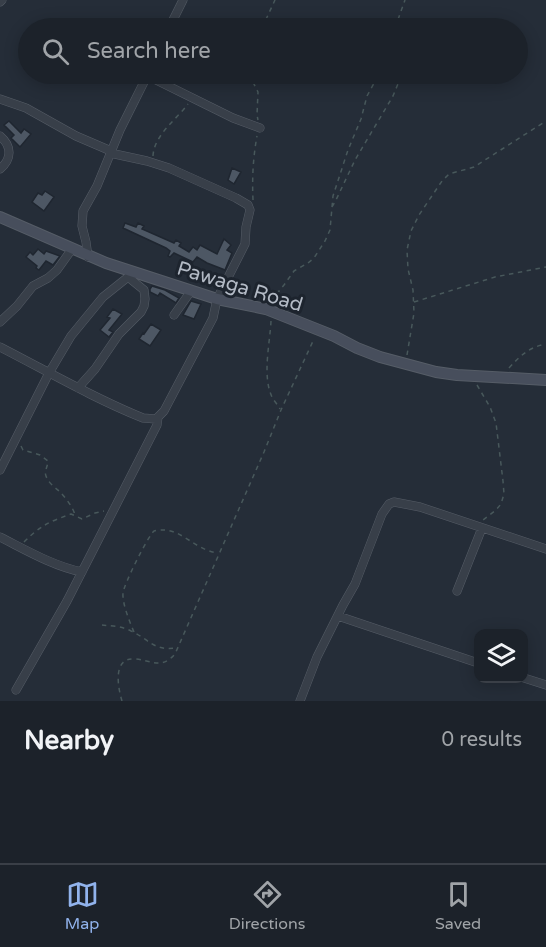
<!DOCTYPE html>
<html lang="en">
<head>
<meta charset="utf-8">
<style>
	body { margin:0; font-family:"Varela Round",sans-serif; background:#292f36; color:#f1f3f6 }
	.controls { position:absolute; right:18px; bottom:18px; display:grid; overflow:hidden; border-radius:12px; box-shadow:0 3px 15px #0003 }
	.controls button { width:54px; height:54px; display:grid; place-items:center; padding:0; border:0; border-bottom:2px solid #3a3f47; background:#1c222a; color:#f1f3f6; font:30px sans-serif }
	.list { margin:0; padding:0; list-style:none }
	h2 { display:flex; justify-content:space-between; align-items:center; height:78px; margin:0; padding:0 24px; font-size:26px }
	h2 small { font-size:20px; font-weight:400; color:#a0a4a8 }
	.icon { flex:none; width:33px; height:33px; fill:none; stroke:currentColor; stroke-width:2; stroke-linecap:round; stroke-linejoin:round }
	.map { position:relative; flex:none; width:546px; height:701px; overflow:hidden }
	.search { position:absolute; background:#1c222a; box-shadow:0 3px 15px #0003; left:18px; right:18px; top:18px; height:66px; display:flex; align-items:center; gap:15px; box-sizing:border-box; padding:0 21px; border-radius:33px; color:#a0a4a8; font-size:22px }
	.sheet { height:162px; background:#1c222a }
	nav { display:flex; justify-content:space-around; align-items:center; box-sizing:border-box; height:84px; border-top:2px solid #3a3f47; background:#1c222a; font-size:16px; color:#a0a4a8 }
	nav a { display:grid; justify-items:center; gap:3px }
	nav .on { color:#91b3ec }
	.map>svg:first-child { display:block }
	.building { fill:#4d5764; stroke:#1f2630; stroke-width:1.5 }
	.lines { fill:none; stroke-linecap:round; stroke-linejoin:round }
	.minor-casing { stroke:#565d67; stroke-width:9 }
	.secondary-casing { stroke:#565d67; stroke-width:12 }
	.path { stroke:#48585b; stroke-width:1.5; stroke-dasharray:4.5 4.5; stroke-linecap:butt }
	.minor { stroke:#383f49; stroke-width:8 }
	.secondary { stroke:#474e5c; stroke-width:10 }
	.labels { text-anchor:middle; stroke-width:6; stroke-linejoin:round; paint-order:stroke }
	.street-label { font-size:20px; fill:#b3bac5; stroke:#1d242e }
</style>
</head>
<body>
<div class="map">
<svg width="546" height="701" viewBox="0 0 546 701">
	<rect width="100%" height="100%" fill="#252d38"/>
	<path class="building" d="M9 121 21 133 24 129 31 134 20 147 11 138 14 135 4 125Z
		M232 168 241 172 234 184 228 180Z
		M45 191 54 197 44 211 32 202 38 193 42 195Z
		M125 223 136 227 138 223 144 226 142 229 174 243 176 240 181 243 179 246 189 252 193 247 197 250 200 245 217 254 224 239 231 245 227 250 232 253 225 270 207 263 197 257 193 262 174 253 170 257 168 256 170 251 166 248 123 228Z
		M38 249 44 254 46 251 60 256 53 265 46 261 39 270 36 268 37 266 26 257 30 252 33 255Z
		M152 286 165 290 179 298 176 303 160 293 158 296 150 292V289Z
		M191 301 201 304 194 319 183 315Z
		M113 309 122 314 109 330 113 332 109 337 100 330 110 318 107 317Z
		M151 324 161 330 150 346 139 339 143 333 144 334Z"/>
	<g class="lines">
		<defs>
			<path id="minor" d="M0 2 2 0
				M169 28 183 0
				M148 76 233 118 260 128
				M0 99 26 108 76 136 111 151
				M0 136C12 146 12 159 0 169
				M88 257 86 242 82 226 83 211 97 186 120 130 148 74
				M174 315 191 291
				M0 322 17 306 33 286 48 278 57 270 72 249
				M0 347C47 371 93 398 143 418L156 419 164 411 213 318 217 299 245 244 246 227 250 210 248 205 236 198 169 168 147 161 110 153
				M78 388 95 369 119 334 141 312 144 306 145 299 144 290 128 277
				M0 470 49 373 71 336 103 297 128 277 136 273
				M0 537C26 550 53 566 82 572
				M457 591 482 528
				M338 616 478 663
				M524 678 546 685
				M16 690 67 601 157 425 158 417
				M300 701 317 657 343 605 355 584 382 514 389 504 394 502 420 507 546 549"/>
			<path id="secondary" d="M0 217 106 263 217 299 266 309 334 336 357 348 380 357 436 372 457 375 546 380"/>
		</defs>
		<use href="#minor" class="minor-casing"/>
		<use href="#secondary" class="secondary-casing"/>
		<path class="path" d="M262 28 275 0
			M395 28 405 0
			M423 28 427 21
			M249 74 258 92 257 115 258 120
			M153 156C154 135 176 120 188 104
			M253 200C252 178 253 158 257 136
			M332 207 336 200 355 160 393 96 402 74
			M271 301 284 285 294 271 308 263 314 258 325 241 330 230 333 196 348 150 361 119 367 96 379 74
			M414 302 495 277 546 267
			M271 321C270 343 262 376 272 397 274 401 278 405 280 409
			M407 355 414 313 413 290 408 269 407 250 411 231 419 215 442 181 449 174 474 167 546 121
			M509 368C520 356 529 347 546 344
			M477 385 490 407 496 423 503 481 504 494 501 504 496 510 483 520
			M21 446 23 450 40 455 48 461C48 466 44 471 46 476 48 482 54 487 59 491 65 497 73 507 75 515
			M24 542C41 525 49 522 71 514L82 519 95 513 104 511
			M102 625C111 626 122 626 131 631 149 639 153 651 176 648
			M134 632C130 623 122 603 123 593 124 584 148 536 154 531 157 530 161 530 163 530 183 530 195 550 218 553
			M122 701C118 688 112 657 135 659 151 660 161 670 175 654L264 452 281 410 314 339"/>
		<use href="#minor" class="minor"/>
		<use href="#secondary" class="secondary"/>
	</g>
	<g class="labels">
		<g class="street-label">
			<text transform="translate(240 286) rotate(17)" y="7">Pawaga Road</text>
		</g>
	</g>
</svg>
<div class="controls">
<button><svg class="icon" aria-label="layers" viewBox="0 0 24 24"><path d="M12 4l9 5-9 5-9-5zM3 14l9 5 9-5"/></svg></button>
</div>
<div class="search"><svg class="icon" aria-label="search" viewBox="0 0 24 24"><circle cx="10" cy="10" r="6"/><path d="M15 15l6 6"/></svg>Search here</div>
</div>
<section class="sheet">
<h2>Nearby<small>0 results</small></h2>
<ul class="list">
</ul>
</section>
<nav>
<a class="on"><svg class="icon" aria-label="map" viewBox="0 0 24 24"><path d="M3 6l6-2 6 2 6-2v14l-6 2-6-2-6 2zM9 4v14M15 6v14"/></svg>Map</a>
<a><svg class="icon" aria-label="directions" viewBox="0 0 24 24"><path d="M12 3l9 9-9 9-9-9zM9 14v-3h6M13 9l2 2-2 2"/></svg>Directions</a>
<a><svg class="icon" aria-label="saved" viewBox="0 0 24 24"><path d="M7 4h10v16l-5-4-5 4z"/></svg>Saved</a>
</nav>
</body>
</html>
